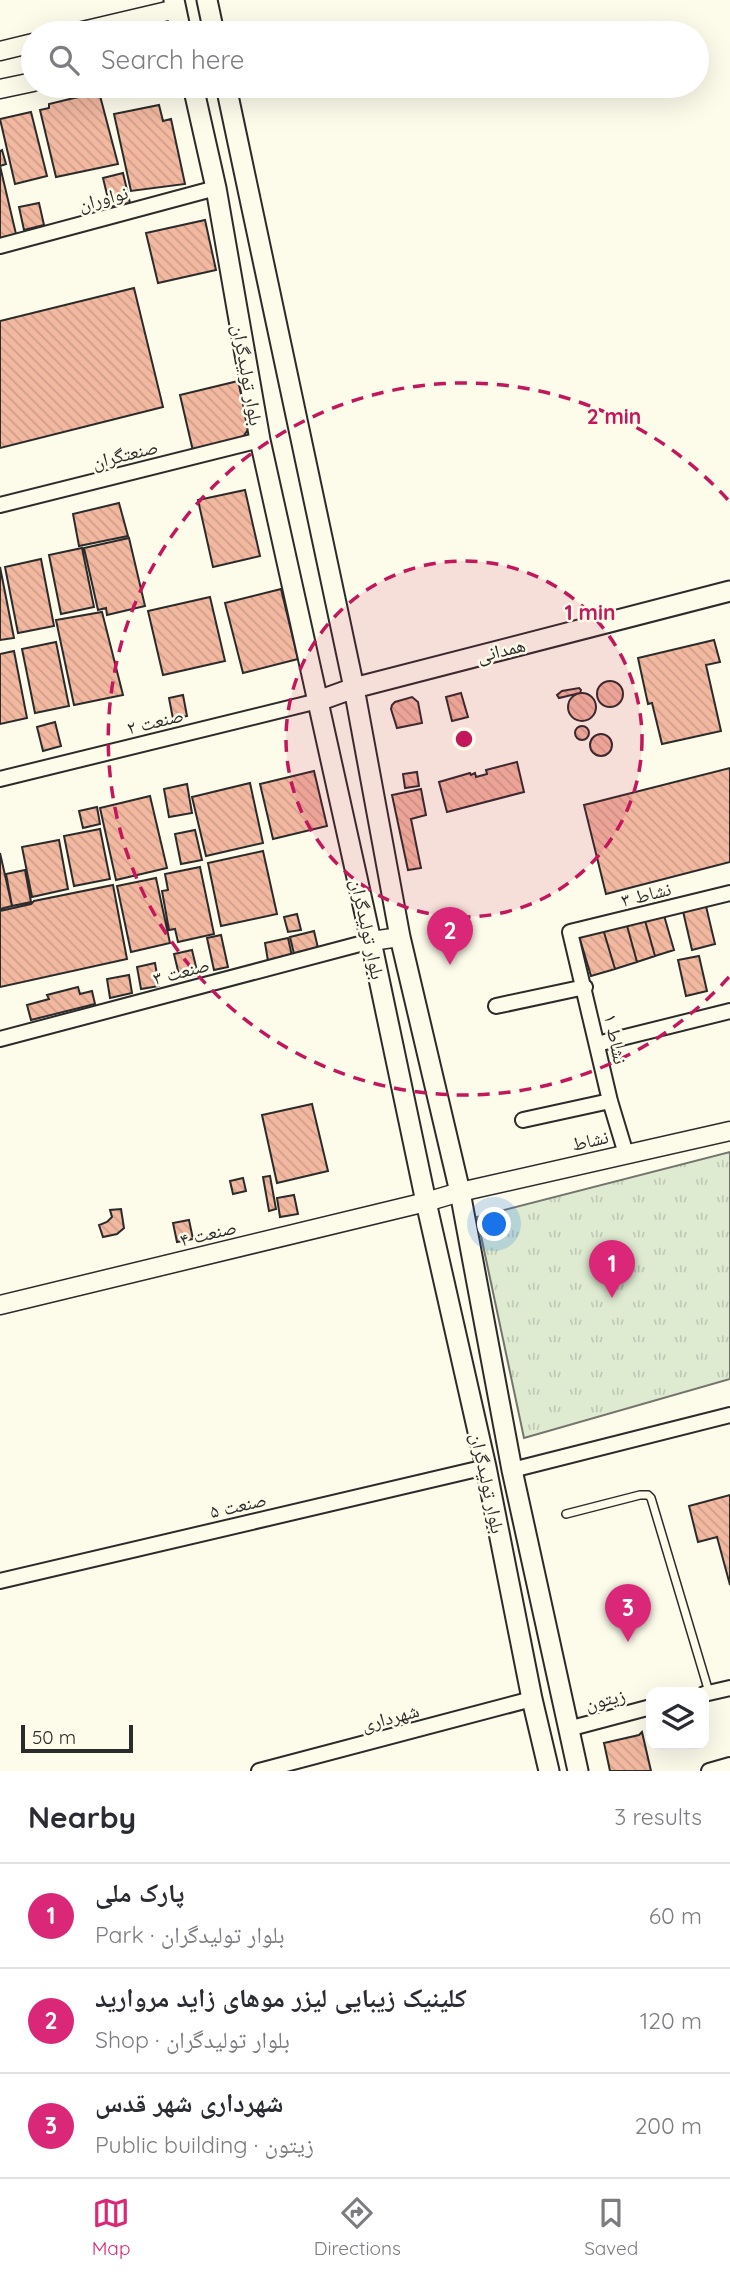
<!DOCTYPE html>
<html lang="en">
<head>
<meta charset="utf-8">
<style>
	body { margin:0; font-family:Quicksand,"Noto Naskh Arabic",sans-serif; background:#f2f2f3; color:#2b2b33 }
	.controls { position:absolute; right:21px; bottom:21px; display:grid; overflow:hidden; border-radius:14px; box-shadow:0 7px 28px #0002 }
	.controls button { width:63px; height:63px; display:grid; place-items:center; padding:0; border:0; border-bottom:2px solid #e1e1e2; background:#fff; color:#2b2b33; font:35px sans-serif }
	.scale { position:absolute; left:21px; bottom:18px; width:112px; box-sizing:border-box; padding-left:7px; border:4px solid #2b2b2b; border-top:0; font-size:19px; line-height:24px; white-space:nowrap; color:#2b2b2b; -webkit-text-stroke:5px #fdfbea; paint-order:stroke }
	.you { position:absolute; left:495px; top:1225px; width:24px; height:24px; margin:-18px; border:5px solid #fff; border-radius:50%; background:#1a73e8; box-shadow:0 0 0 10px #1a73e833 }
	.badge { display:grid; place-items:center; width:46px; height:46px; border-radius:50%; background:#db2777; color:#fff; font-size:23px; font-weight:700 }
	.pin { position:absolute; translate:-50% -58px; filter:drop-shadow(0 2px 4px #0008) }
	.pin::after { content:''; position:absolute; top:37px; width:24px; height:21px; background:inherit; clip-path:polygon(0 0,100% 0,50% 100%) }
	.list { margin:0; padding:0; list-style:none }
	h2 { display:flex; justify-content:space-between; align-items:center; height:91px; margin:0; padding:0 28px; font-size:30px }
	h2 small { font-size:23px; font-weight:400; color:#7c7c81 }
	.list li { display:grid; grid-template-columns:46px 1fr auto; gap:21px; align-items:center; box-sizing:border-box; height:105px; padding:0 28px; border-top:2px solid #e1e1e2 }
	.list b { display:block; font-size:26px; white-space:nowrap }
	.list p { margin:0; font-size:23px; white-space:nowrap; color:#7c7c81 }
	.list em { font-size:23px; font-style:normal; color:#7c7c81 }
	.icon { flex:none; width:38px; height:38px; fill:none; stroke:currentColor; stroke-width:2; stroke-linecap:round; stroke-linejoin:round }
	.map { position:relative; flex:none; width:730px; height:1771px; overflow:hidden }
	.search { position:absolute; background:#fff; box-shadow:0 7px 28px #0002; left:21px; right:21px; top:21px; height:77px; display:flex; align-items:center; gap:18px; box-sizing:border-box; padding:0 24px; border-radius:38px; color:#7c7c81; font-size:26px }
	.sheet { height:406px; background:#fff }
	nav { display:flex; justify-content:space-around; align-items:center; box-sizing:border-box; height:98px; border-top:2px solid #e1e1e2; background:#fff; font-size:19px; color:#7c7c81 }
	nav a { display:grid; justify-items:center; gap:4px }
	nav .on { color:#db2777 }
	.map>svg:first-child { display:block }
	.park { fill:url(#park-tufts); stroke:#74746e; stroke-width:2 }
	.building { fill:url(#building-back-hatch); stroke:#2b2b2b; stroke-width:2 }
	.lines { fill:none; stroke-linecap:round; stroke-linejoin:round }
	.service-casing { stroke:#2b2b2b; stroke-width:10 }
	.minor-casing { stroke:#2b2b2b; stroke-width:18 }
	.tertiary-casing { stroke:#2b2b2b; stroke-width:21 }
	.secondary-casing { stroke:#2b2b2b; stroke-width:23 }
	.service { stroke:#fdfbea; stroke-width:7 }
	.minor { stroke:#fdfbea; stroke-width:14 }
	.tertiary { stroke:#fdfbea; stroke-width:18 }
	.secondary { stroke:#fdfbea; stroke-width:19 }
	.ring { fill:none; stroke:#c2185b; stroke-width:3.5; stroke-dasharray:12 9 }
	.labels { text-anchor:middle; stroke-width:5; stroke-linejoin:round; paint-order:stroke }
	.street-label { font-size:19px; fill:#2b2b2b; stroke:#fdfbea }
	.centre { fill:#c2185b; stroke:#fdfbea; stroke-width:3.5 }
	.ring-label { font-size:21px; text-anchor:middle; font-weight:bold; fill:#c2185b; stroke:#fdfbea; stroke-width:5; stroke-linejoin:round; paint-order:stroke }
</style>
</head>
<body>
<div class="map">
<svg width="730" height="1771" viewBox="0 0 730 1771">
	<defs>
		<pattern id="park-tufts" width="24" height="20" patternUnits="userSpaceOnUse" patternTransform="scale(1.75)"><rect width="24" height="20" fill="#deebd1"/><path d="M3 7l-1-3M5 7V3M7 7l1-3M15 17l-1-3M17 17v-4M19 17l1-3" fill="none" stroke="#bfcab4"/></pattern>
		<pattern id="building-back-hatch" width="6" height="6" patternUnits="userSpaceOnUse" patternTransform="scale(1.75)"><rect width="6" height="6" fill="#f2b8a0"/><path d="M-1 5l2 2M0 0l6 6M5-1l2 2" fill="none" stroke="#d09e8a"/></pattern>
	</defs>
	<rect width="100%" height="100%" fill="#fdfbea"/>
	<path class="park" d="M730 1152V1379L524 1438 477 1217Z"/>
	<path class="building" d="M99 92 118 164 56 177 40 110 49 108V104Z
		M159 105 163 121 171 119 185 184 131 191 114 114Z
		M31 112 47 176 15 184 0 119Z
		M2 150 6 164 0 166 16 234 0 238V151Z
		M123 173 130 203 110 207 103 178Z
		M39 203 44 225 24 230 19 207Z
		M205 220 216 270 158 283 146 233Z
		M134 288 163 407 0 448V321Z
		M238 381 249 428 241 440 193 451 180 395Z
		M245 490 260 556 213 567 198 500Z
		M119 503 128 536 79 546 73 514Z
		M129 538 145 606 107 615 106 608 98 610 84 548Z
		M82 548 94 607 61 614 49 555Z
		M41 559 54 626 18 633 5 567Z
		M0 567 14 638 0 640Z
		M281 589 298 659 243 673 225 603Z
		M210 597 225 661 163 675 148 611Z
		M102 612 123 695 74 705 56 620Z
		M714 640 720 662 706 665 721 731 662 744 652 703 648 704 638 658Z
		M56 642 69 706 35 713 22 649Z
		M14 651 27 718 0 724V654Z
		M597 694a13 13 0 1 1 26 0a13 13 0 1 1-26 0Z
		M579 688 581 690 580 693 559 698 557 695 562 691Z
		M568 707a14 14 0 1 1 28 0a14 14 0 1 1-28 0Z
		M461 693 468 717 452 721 446 697Z
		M183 695 187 716 173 719 169 698Z
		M412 697 418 702 422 723 397 728 391 709 392 705 395 702Z
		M55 722 61 746 43 751 37 727Z
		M575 733a7 7 0 1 1 14 0a7 7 0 1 1-14 0Z
		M590 745a11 11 0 1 1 22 0a11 11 0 1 1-22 0Z
		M517 762 524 792 447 812 439 782 470 773 471 775 475 773 476 777 487 774 486 770Z
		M730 768V862L606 894 584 805Z
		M314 771 327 826 273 839 260 784Z
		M417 772 419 786 405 788 403 774Z
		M250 783 263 843 206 856 192 797Z
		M187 784 192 813 169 817 164 789Z
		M421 789 426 815 411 819 421 868 408 870 392 795Z
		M150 796 167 868 116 880 100 808Z
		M97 807 100 824 83 828 79 811Z
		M100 829 110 879 74 886 64 836Z
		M195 830 202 860 181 864 175 834Z
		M59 840 68 889 32 897 22 847Z
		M263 851 277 914 221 926 208 863Z
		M0 853 12 906 0 909Z
		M200 867 214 934 178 942 175 929 169 930 162 891 168 890 165 874Z
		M25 870 31 902 12 906 6 874Z
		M156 878 170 943 131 952 117 886Z
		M113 885 127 959 0 987V911L31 904 34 901Z
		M705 902 715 944 692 950 682 907Z
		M663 912 674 950 655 956 644 917Z
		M297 914 301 930 288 932 284 917Z
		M644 917 655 956 637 962 626 922Z
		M626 922 637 962 615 969 603 929Z
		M603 929 615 969 591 976 579 936Z
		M314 931 318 948 294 954 290 937Z
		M221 935 228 967 214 970 207 938Z
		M288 938 292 956 268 961 265 943Z
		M192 950 198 975 180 979 174 954Z
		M699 956 707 991 686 996 678 960Z
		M155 963 159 986 141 989 137 967Z
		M129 975 132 993 110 998 107 979Z
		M78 987 80 994 92 991 95 1004 31 1020 27 1005 49 999 47 995Z
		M312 1104 328 1171 277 1183 262 1115Z
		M270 1176 276 1209 269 1211 263 1177Z
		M243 1178 246 1191 233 1194 230 1181Z
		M294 1195 298 1214 280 1217 277 1198Z
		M121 1209 124 1228 117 1234 103 1237 99 1225 107 1222 112 1217 110 1210Z
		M189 1220 193 1239 177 1242 173 1223Z
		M730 1495V1585L717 1537 698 1542 689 1506Z
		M642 1732 651 1771H610L604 1743 639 1735Z"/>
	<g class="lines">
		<defs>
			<path id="service" d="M566 1514 640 1495H648L651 1498 709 1692"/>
			<path id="minor" d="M0 246 216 188
				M0 505 260 440
				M0 779 318 701
				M496 1006 585 987
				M0 1039 371 941
				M597 1044 730 1011
				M523 1120 610 1101
				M626 1154 610 1101 570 932 730 893
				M512 1470 730 1415
				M0 1581 486 1467
				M704 1694 730 1688
				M568 1729 651 1707
				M259 1771 532 1699
				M709 1771 730 1765"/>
			<path id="tertiary" d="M74 33 176 9
				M0 51 33 43
				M0 89 33 82
				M371 941 400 937
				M0 1305 426 1202 460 1192 730 1131"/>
			<path id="secondary" d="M174 0 181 33
				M207 0 214 33
				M193 86 216 188 260 440 371 941 426 1202 486 1467 532 1699 549 1771
				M226 86 354 688 400 937 460 1192 512 1470 578 1771
				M318 701 354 688 730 591"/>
		</defs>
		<use href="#service" class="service-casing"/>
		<use href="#minor" class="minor-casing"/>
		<use href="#tertiary" class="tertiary-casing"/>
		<use href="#secondary" class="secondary-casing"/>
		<use href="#service" class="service"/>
		<use href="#minor" class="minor"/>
		<use href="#tertiary" class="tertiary"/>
		<use href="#secondary" class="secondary"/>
	</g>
	<circle cx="464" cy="739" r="178" fill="#c2185b" fill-opacity=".12"/>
	<g class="ring">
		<circle cx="464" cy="739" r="178"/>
		<path d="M729 977A356 356 0 1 1 729 501"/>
	</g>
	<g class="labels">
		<g class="street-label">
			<text transform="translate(103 198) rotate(-15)" y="7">نواوران</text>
			<text transform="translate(248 375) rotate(80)" y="7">بلوار تولیدگران</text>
			<text transform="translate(125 454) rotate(-14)" y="7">صنعتگران</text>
			<text transform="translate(501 650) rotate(-14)" y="7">همدانی</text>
			<text transform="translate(155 721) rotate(-14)" y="7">صنعت ۲</text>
			<text transform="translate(646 894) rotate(-14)" y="7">نشاط ۳</text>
			<text transform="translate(368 929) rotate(78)" y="7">بلوار تولیدگران</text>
			<text transform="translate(181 971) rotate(-15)" y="7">صنعت ۳</text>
			<text transform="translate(616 1039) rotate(78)" y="7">نشاط ۱</text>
			<text transform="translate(590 1140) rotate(-13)" y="7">نشاط</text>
			<text transform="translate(208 1233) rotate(-14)" y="7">صنعت ۴</text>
			<text transform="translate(488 1483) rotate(78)" y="7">بلوار تولیدگران</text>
			<text transform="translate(238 1505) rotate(-13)" y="7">صنعت ۵</text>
			<text transform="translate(605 1699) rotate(-14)" y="7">زیتون</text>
			<text transform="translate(390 1717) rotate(-15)" y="7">شهرداری</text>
		</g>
	</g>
	<circle cx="464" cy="739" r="10" class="centre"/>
	<g class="ring-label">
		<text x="614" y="424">2 min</text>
		<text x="590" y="620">1 min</text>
	</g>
</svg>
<div class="controls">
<button><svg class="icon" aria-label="layers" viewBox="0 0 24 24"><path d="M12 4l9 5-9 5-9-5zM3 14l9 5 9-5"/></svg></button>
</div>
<div class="scale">50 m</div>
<div class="you"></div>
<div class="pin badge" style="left:612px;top:1298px">1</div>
<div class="pin badge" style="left:450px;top:965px">2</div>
<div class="pin badge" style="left:628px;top:1642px">3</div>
<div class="search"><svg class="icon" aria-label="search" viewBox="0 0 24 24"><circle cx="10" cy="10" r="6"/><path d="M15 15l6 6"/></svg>Search here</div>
</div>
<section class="sheet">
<h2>Nearby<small>3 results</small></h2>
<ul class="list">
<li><span class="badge">1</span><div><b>پارک ملی</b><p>Park · بلوار تولیدگران</p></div><em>60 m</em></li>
<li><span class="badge">2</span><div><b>کلینیک زیبایی لیزر موهای زاید مروارید</b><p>Shop · بلوار تولیدگران</p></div><em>120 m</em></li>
<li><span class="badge">3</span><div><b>شهرداری شهر قدس</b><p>Public building · زیتون</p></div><em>200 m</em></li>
</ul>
</section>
<nav>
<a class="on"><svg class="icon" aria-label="map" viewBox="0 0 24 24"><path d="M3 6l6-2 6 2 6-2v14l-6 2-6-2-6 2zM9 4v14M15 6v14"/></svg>Map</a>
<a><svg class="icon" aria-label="directions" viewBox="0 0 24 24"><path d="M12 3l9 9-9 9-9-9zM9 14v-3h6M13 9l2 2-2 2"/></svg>Directions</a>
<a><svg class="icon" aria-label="saved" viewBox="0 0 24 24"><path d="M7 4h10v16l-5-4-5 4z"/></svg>Saved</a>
</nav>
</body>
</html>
